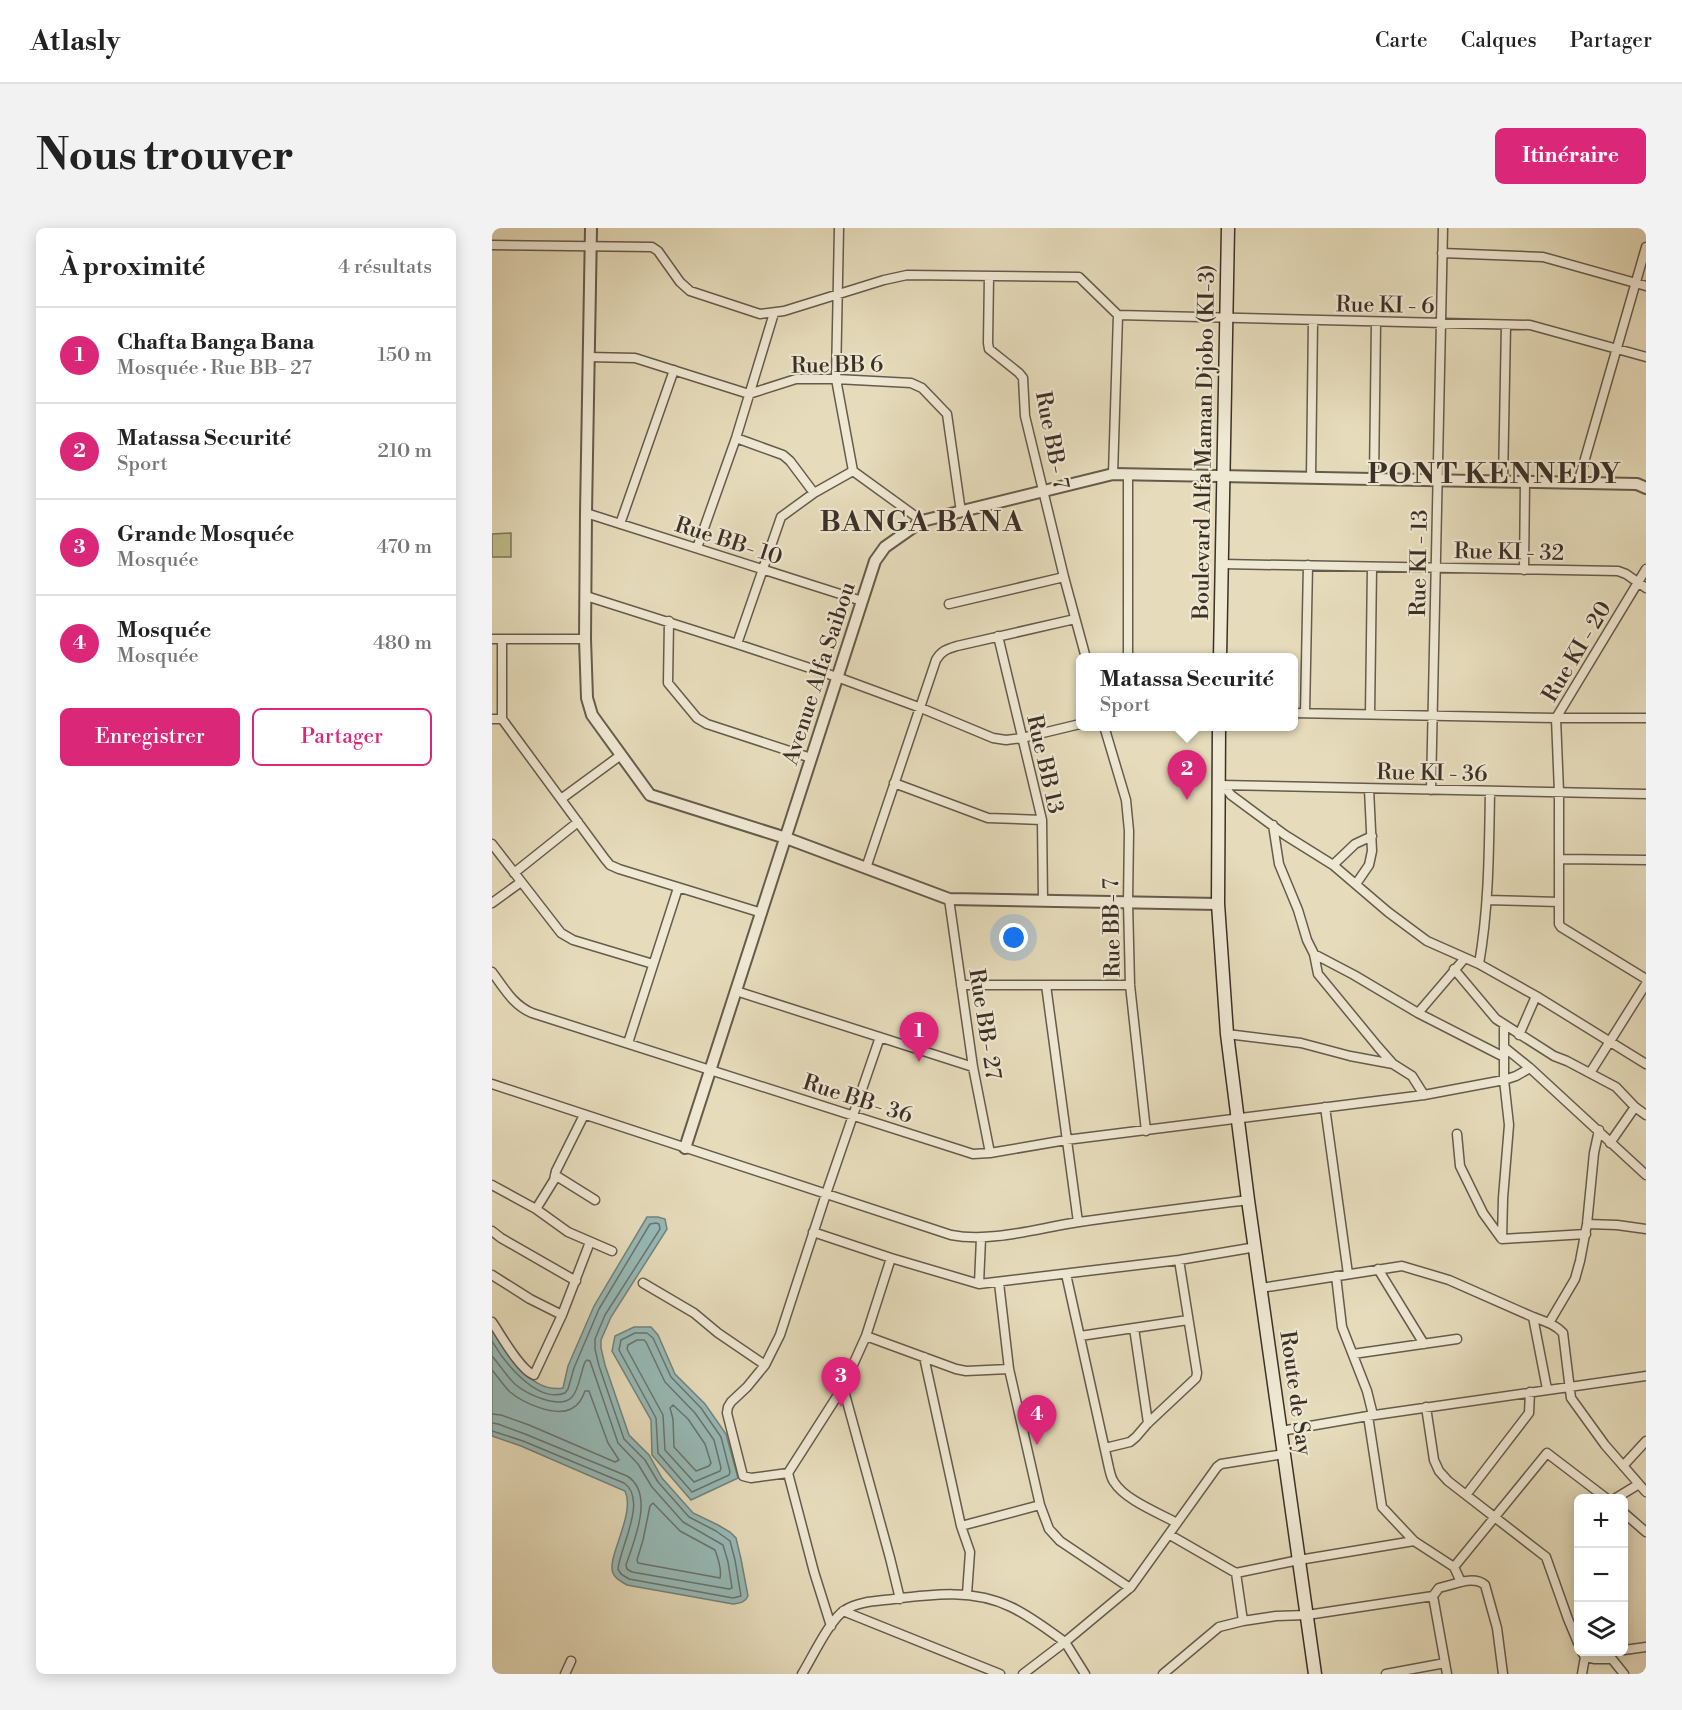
<!DOCTYPE html>
<html lang="fr">
<head>
<meta charset="utf-8">
<style>
	body { margin:0; font-family:"Libre Bodoni",serif; background:#f2f2f2; color:#222 }
	.controls { position:absolute; right:18px; bottom:18px; display:grid; overflow:hidden; border-radius:9px; box-shadow:0 3px 15px #0003 }
	.controls button { width:54px; height:54px; display:grid; place-items:center; padding:0; border:0; border-bottom:2px solid #e0e0e0; background:#fff; color:#222; font:30px sans-serif }
	.you { position:absolute; left:522px; top:710px; width:21px; height:21px; margin:-15px; border:4px solid #fff; border-radius:50%; background:#1a73e8; box-shadow:0 0 0 9px #1a73e833 }
	.badge { display:grid; place-items:center; width:39px; height:39px; border-radius:50%; background:#db2777; color:#fff; font-size:20px; font-weight:700 }
	.pin { position:absolute; translate:-50% -50px; filter:drop-shadow(0 2px 3px #0008) }
	.pin::after { content:''; position:absolute; top:32px; width:21px; height:18px; background:inherit; clip-path:polygon(0 0,100% 0,50% 100%) }
	.popup { position:absolute; left:584px; top:425px; width:222px; height:78px; box-sizing:border-box; display:grid; place-content:center; border-radius:9px; background:#fff; filter:drop-shadow(0 2px 4px #0005); font-size:20px; white-space:nowrap; color:#767676 }
	.popup b { font-size:22px; color:#222 }
	.popup::after { content:''; position:absolute; left:50%; top:100%; margin-left:-12px; border:12px solid transparent; border-top-color:#fff }
	.list { margin:0; padding:0; list-style:none }
	h2 { display:flex; justify-content:space-between; align-items:center; height:78px; margin:0; padding:0 24px; font-size:26px }
	h2 small { font-size:20px; font-weight:400; color:#767676 }
	.list li { display:grid; grid-template-columns:39px 1fr auto; gap:18px; align-items:center; box-sizing:border-box; height:96px; padding:0 24px; border-top:2px solid #e0e0e0 }
	.list b { display:block; font-size:22px; white-space:nowrap }
	.list p { margin:0; font-size:20px; white-space:nowrap; color:#767676 }
	.list em { font-size:20px; font-style:normal; color:#767676 }
	.actions { display:flex; gap:12px; padding:18px 24px }
	.actions a { flex:1; padding:14px 0; border:2px solid #db2777; border-radius:9px; text-align:center; font-size:21px; color:#db2777 }
	.actions .main { background:#db2777; color:#fff }
	.icon { flex:none; width:33px; height:33px; fill:none; stroke:currentColor; stroke-width:2; stroke-linecap:round; stroke-linejoin:round }
	.map { position:relative; flex:none; width:1154px; height:1446px; overflow:hidden; border-radius:9px }
	header { display:flex; align-items:center; gap:36px; box-sizing:border-box; height:84px; padding:0 30px; background:#fff; border-bottom:2px solid #e0e0e0 }
	header strong { font-size:28px }
	nav { display:flex; gap:33px; margin-inline-start:auto; font-size:21px }
	.intro { display:flex; align-items:center; justify-content:space-between; box-sizing:border-box; height:144px; padding:0 36px }
	h1 { margin:0; font-size:42px }
	.button { padding:15px 27px; border-radius:9px; background:#db2777; color:#fff; font-size:21px; font-weight:700 }
	main { display:flex; gap:36px; padding:0 36px }
	aside { flex:1; background:#fff; border-radius:9px; box-shadow:0 3px 15px #0003 }
	.map>svg:first-child { display:block }
	.green { fill:#bdbe8b; stroke:#7c7759; stroke-width:1.5 }
	.water { fill:#97bab7; stroke:#73837d; stroke-width:1.5 }
	.lines { fill:none; stroke-linecap:round; stroke-linejoin:round }
	.shore { stroke:#6a756f; stroke-width:1.5 }
	.minor-casing { stroke:#665b4c; stroke-width:11 }
	.tertiary-casing { stroke:#665b4c; stroke-width:14 }
	.secondary-casing { stroke:#3c3027; stroke-width:15 }
	.minor { stroke:#efe8d3; stroke-width:8 }
	.tertiary { stroke:#efe8d3; stroke-width:10 }
	.secondary { stroke:#efe8d3; stroke-width:12 }
	.labels { text-anchor:middle; stroke-width:4.5; stroke-linejoin:round; paint-order:stroke }
	.street-label { font-size:22px; fill:#3c3027; stroke:#efe8d3 }
	.district-label { font-size:28px; font-weight:bold; letter-spacing:1.5px; fill:#3c3027; stroke:#efe8d3 }
</style>
</head>
<body>
<header>
<strong>Atlasly</strong>
<nav><a>Carte</a><a>Calques</a><a>Partager</a></nav>
</header>
<div class="intro"><h1>Nous trouver</h1><a class="button">Itinéraire</a></div>
<main>
<aside>
<h2>À proximité<small>4 résultats</small></h2>
<ul class="list">
<li><span class="badge">1</span><div><b>Chafta Banga Bana</b><p>Mosquée · Rue BB- 27</p></div><em>150 m</em></li>
<li><span class="badge">2</span><div><b>Matassa Securité</b><p>Sport</p></div><em>210 m</em></li>
<li><span class="badge">3</span><div><b>Grande Mosquée</b><p>Mosquée</p></div><em>470 m</em></li>
<li><span class="badge">4</span><div><b>Mosquée</b><p>Mosquée</p></div><em>480 m</em></li>
</ul>
<div class="actions"><a class="main">Enregistrer</a><a>Partager</a></div>
</aside>
<div class="map">
<svg width="1154" height="1446" viewBox="0 0 1154 1446">
	<rect width="100%" height="100%" fill="#e6dcbb"/>
	<filter id="stains"><feTurbulence type="fractalNoise" baseFrequency=".00333" numOctaves="4"/><feColorMatrix values="0 0 0 0 .2 0 0 0 0 .09 0 0 0 0 .02 0 0 0 .5 -.17"/></filter>
	<radialGradient id="worn" r=".72"><stop offset=".6" stop-color="#630" stop-opacity="0"/><stop offset="1" stop-color="#630" stop-opacity=".3"/></radialGradient>
	<path class="green" d="M19 305V329H0V306Z"/>
	<path class="water" d="M155 989H166L173 991 175 1001 119 1089 109 1112V1120L113 1137 137 1207 157 1227 170 1250 201 1285 226 1297 238 1304 244 1310 249 1331 256 1368C253 1375 247 1375 241 1376L135 1357C130 1354 123 1351 121 1345 114 1330 144 1286 133 1263L29 1218 0 1208V1102C13 1124 39 1166 71 1160L76 1138 102 1078Z
		M142 1099H159L166 1107 183 1146 213 1176 234 1206 246 1250 199 1272 160 1227 159 1192 120 1123 123 1108Z"/>
	<g class="lines">
		<path class="shore" d="M143 1105H155L161 1110 179 1149 209 1180 229 1209 238 1244 237 1247 200 1264 166 1225 164 1190 127 1122 129 1112Z
			M145 1112H152L154 1114 173 1154 203 1185 222 1212 229 1240 228 1243 202 1254 173 1222 171 1187 135 1121 136 1117Z
			M0 1113C12 1134 45 1176 73 1165L76 1161 82 1140 107 1081 158 996 164 995 167 996 168 1001 113 1087 103 1111V1121L107 1138 132 1211 153 1232 166 1254 197 1289 224 1303 238 1313 243 1332 249 1368 241 1370 137 1351 129 1346 126 1341C128 1319 156 1271 132 1255L31 1213 0 1203
			M0 1128C8 1137 15 1149 24 1157 35 1166 68 1182 80 1169 87 1162 89 1143 93 1134L95 1132 98 1133 126 1215 146 1236 160 1259 191 1294 231 1317 236 1334 240 1360 237 1361 140 1344 135 1341 134 1337C142 1313 163 1265 135 1248L33 1206 6 1196 0 1195
			M0 1142C6 1149 11 1157 18 1164 31 1175 63 1189 79 1181 87 1177 90 1171 93 1163H97L116 1215 127 1232 123 1234 37 1197 9 1187 0 1186
			M181 1177 196 1191 213 1216 219 1235 217 1238 204 1243 182 1219 181 1191 178 1180Z
			M161 1275 188 1303 223 1322C226 1330 230 1341 228 1350L146 1335 145 1332 151 1312 158 1278Z"/>
		<defs>
			<path id="minor" d="M347 0 344 151 361 243 430 293
				M0 17 160 19 166 23 188 54 198 63 268 86 292 83 392 52 415 47 587 49 626 87 621 246
				M950 25 1051 29 1154 58
				M497 48 496 115 497 121 527 145 531 150 533 188 572 349 594 430
				M626 87 1038 97 1154 129
				M96 129 143 130 257 166 304 151H344L419 155 430 160 455 186 469 284
				M244 210 291 227 298 233 322 265
				M819 249 821 92
				M882 251 884 94
				M1011 253 1014 97
				M1086 255 1154 19
				M94 285 370 373
				M128 296 182 142
				M205 320 244 210 282 85
				M730 336 1126 343 1134 346 1154 360
				M1154 341 1064 490 1067 564V696L1069 699 1154 751
				M1032 342 1033 254
				M94 368 245 416 345 449 429 480 501 510 514 512 530 510 588 496
				M457 376 572 349
				M177 393 176 455 205 490 215 496 319 530
				M506 408 550 592 551 673
				M0 411H93
				M10 411V491
				M245 416 289 289 322 265 361 243
				M636 430V246
				M801 485 1064 490H1154
				M813 485 816 337
				M878 486 880 339
				M0 491H10L113 631 118 637 127 641 270 685
				M612 498 634 572 637 603 636 674 638 757 654 903
				M402 555 496 590 550 592
				M729 557 1154 566
				M731 557 739 567 793 607 841 637 896 684 935 713 987 736 1044 768 1154 836
				M939 562 951 0
				M69 571 129 527
				M781 597 787 636 806 682 815 712 822 726 826 746 886 819 901 836 920 848 932 867
				M0 616 69 705 81 712 161 736
				M1068 631 1154 632
				M841 637 863 616 880 608
				M374 640 444 432C449 423 455 421 465 418L583 391
				M22 645 86 594
				M864 656 877 637 880 623 877 561
				M457 671 481 839 498 925
				M995 672 1067 674
				M0 675 29 654
				M822 726 862 747 926 785 1012 829
				M987 736C997 679 997 621 998 563
				M962 741 1004 791 1062 828 1075 833 1124 859 1143 879
				M0 744C12 760 21 777 40 785L481 926 498 925 574 912 932 867 1012 852 1024 848 1038 840
				M469 757H638
				M554 757 586 994
				M244 763 481 839
				M926 785 973 730
				M1012 797V852L1017 897 1011 970 1010 1011 1094 1006
				M735 806 809 815 858 828 901 836
				M1027 807 1044 768
				M136 815 186 660
				M1012 819 1038 840 1154 947
				M1098 845 1154 756
				M0 856 459 1007C499 1015 546 1000 587 994 643 986 700 979 756 972
				M833 879 856 1046
				M965 906 968 938 991 985 1009 1010
				M1118 915 1143 879 1154 887
				M63 947 103 972
				M0 957 44 981 76 1004 120 1023
				M44 981 62 952 64 943 92 887
				M1095 996 1125 997 1154 1001
				M0 1003 9 1010 84 1053
				M321 1004 399 1030 487 1056 687 1032 764 1019
				M886 1041 932 1116
				M574 1046 617 1240C618 1244 619 1250 622 1254 633 1272 667 1285 685 1295
				M0 1047 38 1071 70 1087
				M844 1048 850 1099 875 1163 881 1187
				M151 1055 202 1085 226 1105 273 1137
				M487 1056 489 1010
				M769 1060 910 1038 957 1052 1041 1089
				M0 1094C9 1107 28 1142 42 1147L70 1087 98 1014
				M1057 1095 1083 1051 1088 1033 1095 996 1102 925 1107 902
				M642 1100 656 1195
				M374 1108 464 1141 474 1143 517 1141
				M588 1108 696 1092
				M861 1126 965 1111
				M432 1129 469 1298 478 1324 475 1366
				M351 1159 398 1330 408 1371
				M1055 1161 1041 1089C1052 1093 1063 1096 1071 1105L1079 1170 1113 1217 1154 1264
				M934 1179 942 1232 947 1243 956 1253 1054 1329 1076 1391 1086 1415
				M789 1203 876 1188 1154 1148
				M613 1220 638 1214 644 1209 656 1195 704 1150 705 1145 687 1032
				M1131 1238 1154 1213
				M296 1245 259 1250 251 1248 235 1185 236 1179 239 1174 255 1159 273 1137 288 1107 334 966 388 809
				M974 1267 1037 1185 1038 1164
				M1124 1270 1147 1256
				M548 1277 557 1301 568 1313 638 1360
				M1132 1285 1154 1304
				M469 1298 548 1277 517 1141 507 1055
				M678 1307 744 1345 807 1332 922 1313
				M962 1339 1055 1225 1114 1270
				M969 1354C977 1352 986 1351 993 1357L1005 1400 1011 1446
				M941 1368 955 1446
				M351 1383 508 1446
				M751 1393 784 1388 815 1387 941 1368 947 1360 969 1354 962 1339 922 1313 890 1279 876 1188
				M339 1398 322 1344 296 1245 351 1159 374 1108 399 1030
				M1132 1422 1154 1419
				M1090 1424 1093 1429 1103 1431H1120L1132 1446
				M73 1446 79 1433
				M310 1446C320 1430 338 1391 353 1382 367 1373 387 1373 402 1371 442 1366 482 1361 519 1379 538 1388 556 1402 573 1414L639 1359 725 1239 729 1236 792 1226
				M531 1446 573 1414 593 1446
				M671 1446 727 1399 751 1393 744 1345
				M894 1446 953 1435
				M1090 1446 1093 1429"/>
			<path id="tertiary" d="M99 0 94 285 93 411 95 470 100 487 158 567 294 610 457 671 726 676
				M193 920 383 333 393 319 430 293 621 246 1145 256 1154 260"/>
			<path id="secondary" d="M728 430 736 0
				M727 498 726 676 735 806 756 972 823 1446"/>
		</defs>
		<use href="#minor" class="minor-casing"/>
		<use href="#tertiary" class="tertiary-casing"/>
		<use href="#secondary" class="secondary-casing"/>
		<use href="#minor" class="minor"/>
		<use href="#tertiary" class="tertiary"/>
		<use href="#secondary" class="secondary"/>
	</g>
	<g class="labels">
		<g class="street-label">
			<text transform="translate(893 76) rotate(1)" y="8">Rue KI - 6</text>
			<text transform="translate(345 136) rotate(-1)" y="8">Rue BB 6</text>
			<text transform="translate(561 212) rotate(79)" y="8">Rue BB- 7</text>
			<text transform="translate(711 214) rotate(-89)" y="8">Boulevard Alfa Maman Djobo (KI-3)</text>
			<text transform="translate(237 312) rotate(18)" y="8">Rue BB- 10</text>
			<text transform="translate(1017 323) rotate(1)" y="8">Rue KI - 32</text>
			<text transform="translate(926 335) rotate(-89)" y="8">Rue KI - 13</text>
			<text transform="translate(1084 423) rotate(-59)" y="8">Rue KI - 20</text>
			<text transform="translate(326 445) rotate(-72)" y="8">Avenue Alfa Saibou</text>
			<text transform="translate(554 536) rotate(77)" y="8">Rue BB 13</text>
			<text transform="translate(940 544) rotate(1)" y="8">Rue KI - 36</text>
			<text transform="translate(619 700) rotate(-91)" y="8">Rue BB- 7</text>
			<text transform="translate(494 796) rotate(81)" y="8">Rue BB- 27</text>
			<text transform="translate(366 870) rotate(18)" y="8">Rue BB- 36</text>
			<text transform="translate(805 1165) rotate(82)" y="8">Route de Say</text>
		</g>
		<g class="district-label">
			<text x="1003" y="255">PONT KENNEDY</text>
			<text x="430" y="303">BANGA BANA</text>
		</g>
	</g>
	<rect width="100%" height="100%" filter="url(#stains)"/>
	<rect width="100%" height="100%" fill="url(#worn)"/>
</svg>
<div class="controls">
<button>+</button>
<button>−</button>
<button><svg class="icon" aria-label="layers" viewBox="0 0 24 24"><path d="M12 4l9 5-9 5-9-5zM3 14l9 5 9-5"/></svg></button>
</div>
<div class="you"></div>
<div class="pin badge" style="left:427px;top:834px">1</div>
<div class="pin badge" style="left:695px;top:572px">2</div>
<div class="popup"><b>Matassa Securité</b>Sport</div>
<div class="pin badge" style="left:349px;top:1179px">3</div>
<div class="pin badge" style="left:545px;top:1217px">4</div>
</div>
</main>
</body>
</html>
